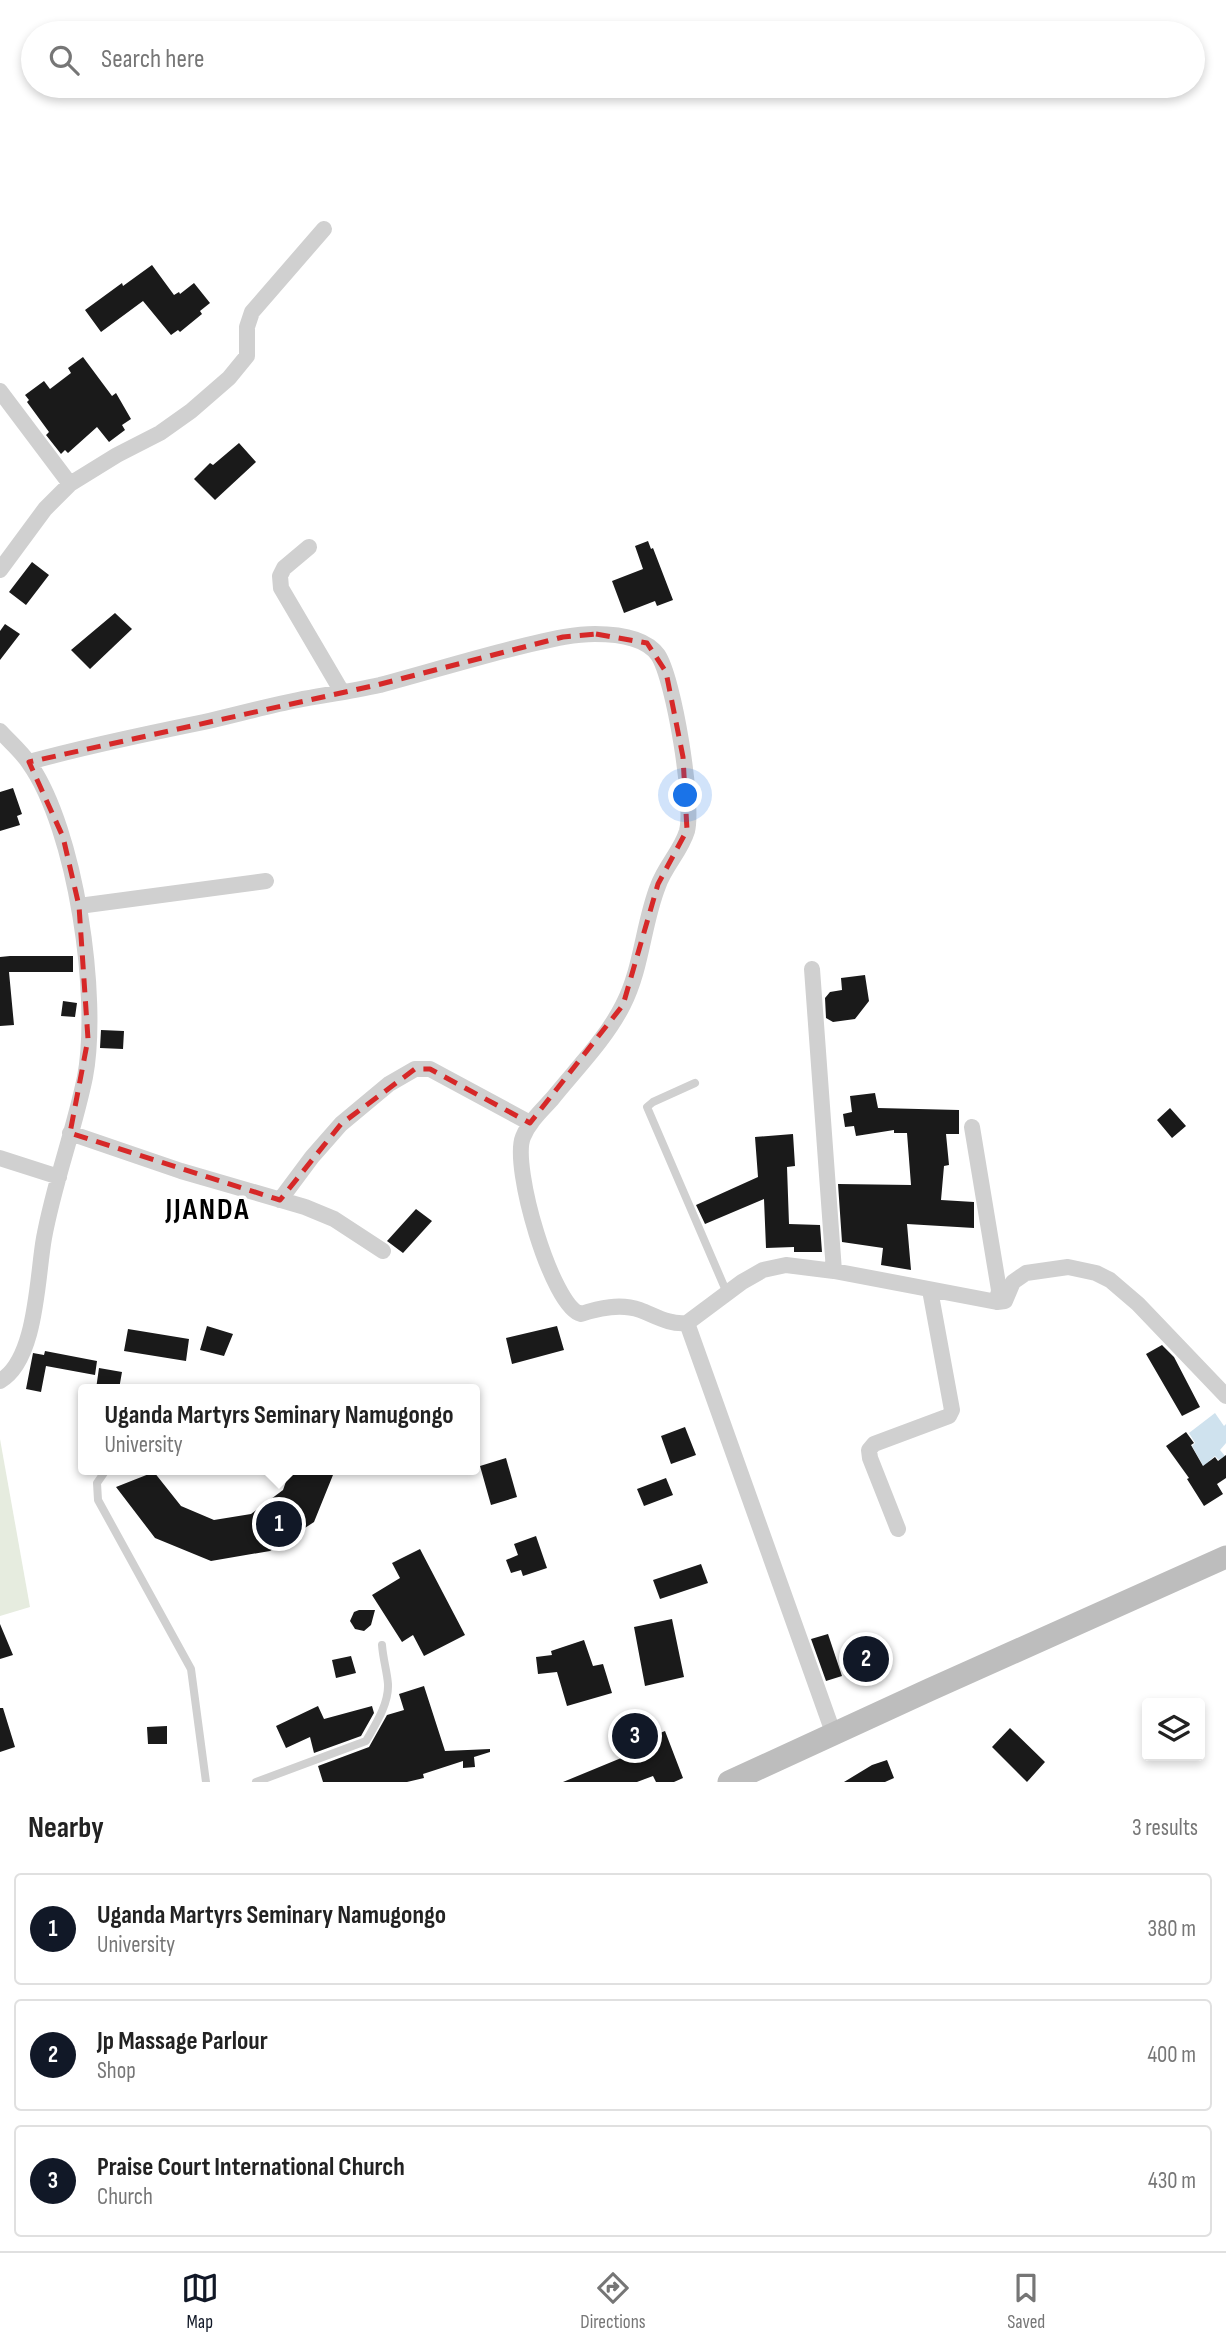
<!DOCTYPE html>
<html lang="en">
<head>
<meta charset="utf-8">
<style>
	body { margin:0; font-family:"Sofia Sans Condensed",sans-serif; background:#f6f6f6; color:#222 }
	.controls { position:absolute; right:21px; bottom:21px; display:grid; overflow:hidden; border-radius:7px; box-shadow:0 4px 10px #0003 }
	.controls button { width:63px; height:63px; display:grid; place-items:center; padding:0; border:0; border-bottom:2px solid #e0e0e0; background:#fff; color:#222; font:35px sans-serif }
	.you { position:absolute; left:686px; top:796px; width:24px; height:24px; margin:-18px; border:5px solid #fff; border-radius:50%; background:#1a73e8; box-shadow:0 0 0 10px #1a73e833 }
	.badge { display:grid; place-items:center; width:46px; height:46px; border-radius:50%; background:#111827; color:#fff; font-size:23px; font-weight:700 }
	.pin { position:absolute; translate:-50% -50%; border:4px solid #fff; box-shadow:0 2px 7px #0006 }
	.popup { position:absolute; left:78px; top:1384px; width:402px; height:91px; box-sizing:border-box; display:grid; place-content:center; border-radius:7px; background:#fff; filter:drop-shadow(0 2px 5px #0005); font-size:23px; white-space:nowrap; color:#767676 }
	.popup b { font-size:26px; color:#222 }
	.popup::after { content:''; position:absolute; left:50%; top:100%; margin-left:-14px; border:14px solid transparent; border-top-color:#fff }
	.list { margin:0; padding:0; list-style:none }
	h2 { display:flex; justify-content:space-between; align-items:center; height:91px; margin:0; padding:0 28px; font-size:30px }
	h2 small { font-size:23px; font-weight:400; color:#767676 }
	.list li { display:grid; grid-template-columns:46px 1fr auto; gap:21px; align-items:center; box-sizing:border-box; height:112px; margin:0 14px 14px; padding:0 14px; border:2px solid #e0e0e0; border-radius:7px }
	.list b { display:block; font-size:26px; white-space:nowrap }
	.list p { margin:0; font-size:23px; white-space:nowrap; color:#767676 }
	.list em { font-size:23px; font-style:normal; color:#767676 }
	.icon { flex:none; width:38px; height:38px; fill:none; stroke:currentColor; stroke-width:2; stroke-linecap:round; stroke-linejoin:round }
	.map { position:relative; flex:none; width:1226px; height:1782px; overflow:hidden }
	.search { position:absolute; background:#fff; box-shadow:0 4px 10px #0003; left:21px; right:21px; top:21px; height:77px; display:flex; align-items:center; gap:18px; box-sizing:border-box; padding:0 24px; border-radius:38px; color:#767676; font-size:26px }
	.sheet { height:469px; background:#fff }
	nav { display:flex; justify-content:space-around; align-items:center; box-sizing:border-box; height:98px; border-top:2px solid #e0e0e0; background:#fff; font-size:19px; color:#767676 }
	nav a { display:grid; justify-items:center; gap:4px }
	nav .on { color:#111827 }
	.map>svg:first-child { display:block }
	.green { fill:#e6ecdf }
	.water { fill:#cfe2ee }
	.building { fill:#1a1a1a }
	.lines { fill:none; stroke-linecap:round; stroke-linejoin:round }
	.lane { stroke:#d0d0d0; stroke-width:8 }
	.street { stroke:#d0d0d0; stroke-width:16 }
	.secondary { stroke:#bdbdbd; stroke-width:23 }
	.marked { fill:none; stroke:#d62828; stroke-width:5; stroke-dasharray:14 9; stroke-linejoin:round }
	.labels { text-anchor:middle; stroke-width:7; stroke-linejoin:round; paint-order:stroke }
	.district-label { font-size:30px; font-weight:bold; letter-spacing:2px; fill:#000; stroke:#fff }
</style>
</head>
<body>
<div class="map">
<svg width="1226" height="1782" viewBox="0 0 1226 1782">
	<rect width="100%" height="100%" fill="#fff"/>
	<path class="green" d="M0 1439 30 1607 0 1616Z"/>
	<path class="water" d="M1215 1413 1224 1426 1226 1424V1443L1220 1450 1225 1456 1219 1460 1215 1456 1209 1461 1212 1466 1205 1469 1192 1446 1195 1443 1189 1433Z"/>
	<path class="building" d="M152 265 174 295 179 292 180 294 194 283 210 303 200 311 202 314 180 332 178 330 171 335 143 301 101 332 85 310 122 283 123 286Z
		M83 357 112 396 116 393 131 419 122 425 125 430 109 442 97 427 68 453 65 450 61 454 46 435 49 432 27 402 29 400 25 395 44 381 50 389 71 373 68 368Z
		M239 443 256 462 215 500 194 479 210 463 213 465Z
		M648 541 651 549 653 548 673 600 657 606 655 601 624 613 612 581 643 569 635 546Z
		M32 562 49 575 26 605 9 592Z
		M115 613 132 629 90 669 71 650Z
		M5 624 20 634 0 660V631Z
		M13 788 22 814 17 816 20 825 0 831V792Z
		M10 956H73V972H9L14 1025 0 1026V957Z
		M865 975 869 1001 855 1019 833 1022 826 1018 825 998 830 992 842 990 841 978Z
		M63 1001 77 1003 75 1017 61 1016Z
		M101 1030 124 1031 123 1049 100 1048Z
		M875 1093 878 1108 959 1110V1134H946L949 1165 944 1166 941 1200 974 1202V1228L907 1224 911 1270 881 1265 883 1248 842 1242 838 1184 911 1185 907 1133H894V1130L856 1136 854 1126 845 1127 843 1114 852 1112 850 1096Z
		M1170 1108 1186 1126 1172 1138 1157 1120Z
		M793 1134 795 1166 787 1167 789 1224 820 1225 822 1252H794V1247L766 1248 764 1199 705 1224 696 1205 758 1177 755 1137Z
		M416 1209 432 1221 403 1253 387 1241Z
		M207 1326 233 1334 224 1356 200 1350Z
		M557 1326 564 1350 512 1364 506 1338Z
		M128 1329 189 1339 186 1361 124 1351Z
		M1162 1345 1174 1357 1200 1407 1182 1416 1146 1354Z
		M45 1351 97 1361 95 1375 46 1366 41 1392 26 1389 33 1353 44 1355Z
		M99 1368 122 1372 119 1389H96Z
		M685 1427 696 1455 671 1464 661 1436Z
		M1186 1432 1194 1443 1191 1445 1203 1466 1215 1457 1218 1461 1226 1455V1478L1217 1484 1223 1494 1204 1506 1187 1479 1189 1478 1166 1446Z
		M506 1458 517 1497 491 1505 480 1466Z
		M290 1470H335L314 1522 270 1551 211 1561 155 1538 116 1487 154 1472 181 1506 214 1520 251 1514 283 1490Z
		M666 1478 673 1495 644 1506 637 1489Z
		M536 1536 547 1568 523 1576 521 1570 511 1573 506 1560 518 1555 514 1544Z
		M420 1549 465 1635 424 1656 413 1635 402 1642 372 1595 400 1578 392 1563Z
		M701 1564 708 1583 660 1599 653 1580Z
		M359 1610H375L371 1625 364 1631 355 1629 350 1621 354 1612Z
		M672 1619 684 1677 645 1686 634 1627Z
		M0 1624 13 1655 0 1659Z
		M828 1634 842 1676 826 1681 811 1639Z
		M584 1640 593 1666 603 1664 612 1693 567 1706 557 1672 538 1674 536 1657 552 1655 551 1651Z
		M351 1656 356 1673 336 1678 332 1660Z
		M424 1686 445 1751 490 1749V1752L474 1757 475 1767 463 1768V1761L423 1774 424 1778 407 1782H323L318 1766 369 1747 387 1715 404 1710 399 1694Z
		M318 1706 324 1719 372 1706 374 1713 361 1736 314 1753 310 1737 286 1748 276 1726Z
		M0 1708H3L15 1747 0 1752Z
		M167 1726V1744H148L147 1727Z
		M1010 1728 1045 1762 1027 1782 992 1747Z
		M665 1731 683 1778 674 1782H656L653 1776 637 1782H563L643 1749 640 1741Z
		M887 1760 894 1778 885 1782H844L872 1765Z"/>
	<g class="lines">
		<path class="lane" d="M695 1083 653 1102 647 1107 727 1293
			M106 1470 97 1483 98 1500 191 1669 206 1782
			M256 1782 366 1741C375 1725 389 1704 388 1684 387 1671 383 1659 382 1645"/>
		<path class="street" d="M0 391 70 484
			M309 547 284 568 280 576 281 588 342 692
			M0 570 45 509 70 484 117 455 160 433 191 411 229 378 247 356V327L252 312 324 229
			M0 731C9 741 21 751 29 763 76 829 100 998 85 1077 74 1131 54 1183 44 1238 37 1276 37 1360 0 1381
			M29 762C87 746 145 734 204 722 235 715 267 706 298 700 325 695 353 691 380 685 429 672 477 657 527 645 549 640 572 634 595 634 616 634 645 637 658 655 674 679 694 803 687 831 681 851 665 866 658 886 643 924 642 968 623 1005 606 1039 576 1069 552 1099 541 1111 529 1122 523 1137 511 1166 552 1307 581 1314 599 1308 620 1303 640 1310 656 1316 669 1325 687 1323L742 1282 763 1270 786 1265 834 1271 997 1302 1005 1301 1013 1282 1026 1273 1068 1267 1096 1273 1110 1280 1138 1304 1226 1396
			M79 906 266 881
			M812 969 834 1271
			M972 1127 999 1290 997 1302
			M70 1133 181 1171 305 1207 334 1219 383 1251
			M0 1158 59 1177
			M280 1200 312 1157 341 1124 389 1084 415 1069H430L530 1123
			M687 1323 834 1735
			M898 1529 870 1458 869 1450 874 1444 949 1416 952 1410 930 1290"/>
		<path class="secondary" d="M729 1782 929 1690 1226 1557"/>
	</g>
	<path class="marked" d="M596 634 647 643 666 672 683 757 687 830 658 884 623 1005 530 1123 430 1069H415L341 1124 280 1200 70 1133 88 1039 79 906 63 837 29 762 377 685 563 637Z"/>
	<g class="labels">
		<g class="district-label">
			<text x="208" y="1219">JJANDA</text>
		</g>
	</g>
</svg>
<div class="controls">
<button><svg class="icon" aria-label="layers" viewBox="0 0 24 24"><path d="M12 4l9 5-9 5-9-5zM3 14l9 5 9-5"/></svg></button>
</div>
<div class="you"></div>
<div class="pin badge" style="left:279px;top:1524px">1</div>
<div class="popup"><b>Uganda Martyrs Seminary Namugongo</b>University</div>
<div class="pin badge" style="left:866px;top:1659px">2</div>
<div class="pin badge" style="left:635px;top:1736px">3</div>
<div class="search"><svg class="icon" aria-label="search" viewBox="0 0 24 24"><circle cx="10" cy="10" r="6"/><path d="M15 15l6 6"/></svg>Search here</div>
</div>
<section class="sheet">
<h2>Nearby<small>3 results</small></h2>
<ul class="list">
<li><span class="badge">1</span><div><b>Uganda Martyrs Seminary Namugongo</b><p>University</p></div><em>380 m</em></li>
<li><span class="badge">2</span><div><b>Jp Massage Parlour</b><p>Shop</p></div><em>400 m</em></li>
<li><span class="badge">3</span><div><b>Praise Court International Church</b><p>Church</p></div><em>430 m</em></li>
</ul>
</section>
<nav>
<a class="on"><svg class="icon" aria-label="map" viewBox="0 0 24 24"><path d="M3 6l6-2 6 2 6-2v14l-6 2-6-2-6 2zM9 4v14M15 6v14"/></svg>Map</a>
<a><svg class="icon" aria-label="directions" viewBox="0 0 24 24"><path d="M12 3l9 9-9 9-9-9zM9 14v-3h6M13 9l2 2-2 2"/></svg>Directions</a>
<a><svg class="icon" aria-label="saved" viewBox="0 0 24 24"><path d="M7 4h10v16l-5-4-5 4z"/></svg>Saved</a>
</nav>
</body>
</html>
